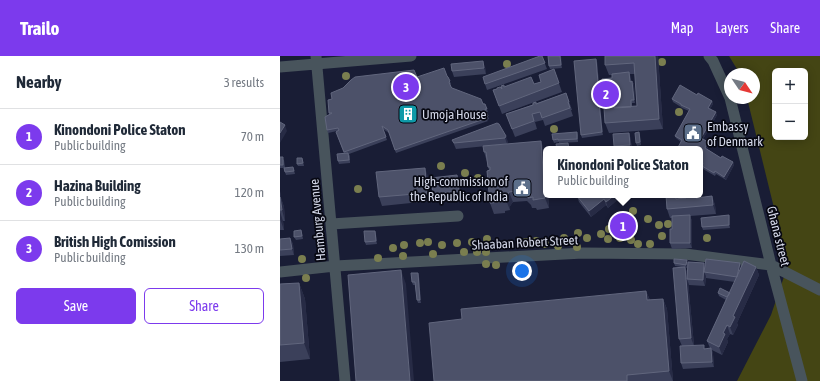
<!DOCTYPE html>
<html lang="en">
<head>
<meta charset="utf-8">
<style>
	body { margin:0; font-family:"Asap Condensed",sans-serif; background:#f6f6f7; color:#1f2937 }
	.controls { position:absolute; right:12px; top:12px; display:grid; overflow:hidden; border-radius:6px; box-shadow:0 2px 10px #0003 }
	.controls button { width:36px; height:36px; display:grid; place-items:center; padding:0; border:0; border-bottom:1px solid #e0e1e3; background:#fff; color:#1f2937; font:20px sans-serif }
	.compass { position:absolute; left:444px; top:12px; width:36px; height:36px; border-radius:50%; background:#fff; box-shadow:0 2px 10px #0003; rotate:125deg }
	.you { position:absolute; left:242px; top:215px; width:14px; height:14px; margin:-10px; border:3px solid #fff; border-radius:50%; background:#1a73e8; box-shadow:0 0 0 6px #1a73e833 }
	.badge { display:grid; place-items:center; width:26px; height:26px; border-radius:50%; background:#7c3aed; color:#fff; font-size:13px; font-weight:700 }
	.pin { position:absolute; translate:-50% -50%; border:2px solid #fff; box-shadow:0 1px 4px #0006 }
	.popup { position:absolute; left:263px; top:90px; width:160px; height:52px; box-sizing:border-box; display:grid; place-content:center; border-radius:6px; background:#fff; filter:drop-shadow(0 1px 3px #0005); font-size:13px; white-space:nowrap; color:#747a83 }
	.popup b { font-size:15px; color:#1f2937 }
	.popup::after { content:''; position:absolute; left:50%; top:100%; margin-left:-8px; border:8px solid transparent; border-top-color:#fff }
	.list { margin:0; padding:0; list-style:none }
	h2 { display:flex; justify-content:space-between; align-items:center; height:52px; margin:0; padding:0 16px; font-size:17px }
	h2 small { font-size:13px; font-weight:400; color:#747a83 }
	.list li { display:grid; grid-template-columns:26px 1fr auto; gap:12px; align-items:center; box-sizing:border-box; height:56px; padding:0 16px; border-top:1px solid #e0e1e3 }
	.list b { display:block; font-size:15px; white-space:nowrap }
	.list p { margin:0; font-size:13px; white-space:nowrap; color:#747a83 }
	.list em { font-size:13px; font-style:normal; color:#747a83 }
	.actions { display:flex; gap:8px; padding:12px 16px }
	.actions a { flex:1; padding:9px 0; border:1px solid #7c3aed; border-radius:6px; text-align:center; font-size:14px; color:#7c3aed }
	.actions .main { background:#7c3aed; color:#fff }
	.map { position:relative; flex:none; width:540px; height:325px; overflow:hidden }
	header { display:flex; align-items:center; gap:24px; box-sizing:border-box; height:56px; padding:0 20px; background:#7c3aed; color:#fff }
	header strong { font-size:19px }
	nav { display:flex; gap:22px; margin-inline-start:auto; font-size:14px }
	main { display:flex }
	aside { flex:1; background:#fff }
	.map>svg:first-child { display:block }
	.green { fill:#444514; fill-rule:evenodd }
	.lines { fill:none; stroke-linecap:round; stroke-linejoin:round }
	.minor { stroke:#48545c; stroke-width:11 }
	.tree { fill:#7a7e4f }
	.wall { fill:#3b405a; fill-rule:evenodd }
	.shaded-wall { fill:#272b45 }
	.building { fill:#4c5169; stroke:#61667d }
	.labels { text-anchor:middle; stroke-width:3.5; stroke-linejoin:round; paint-order:stroke }
	.poi-label { font-size:13px; fill:#d4d8e9; stroke:#070812; text-anchor:start }
	.street-label { font-size:13px; fill:#d4d8e9; stroke:#070812 }
</style>
</head>
<body>
<header>
<strong>Trailo</strong>
<nav><a>Map</a><a>Layers</a><a>Share</a></nav>
</header>
<main>
<aside>
<h2>Nearby<small>3 results</small></h2>
<ul class="list">
<li><span class="badge">1</span><div><b>Kinondoni Police Staton</b><p>Public building</p></div><em>70 m</em></li>
<li><span class="badge">2</span><div><b>Hazina Building</b><p>Public building</p></div><em>120 m</em></li>
<li><span class="badge">3</span><div><b>British High Comission</b><p>Public building</p></div><em>130 m</em></li>
</ul>
<div class="actions"><a class="main">Save</a><a>Share</a></div>
</aside>
<div class="map">
<svg width="540" height="325" viewBox="0 0 540 325">
	<rect width="100%" height="100%" fill="#191d35"/>
	<path class="green" d="M449 0H540V325H457L491 259 508 209 467 42H474V18H460ZM495 15H525V81H495Z"/>
	<g class="lines">
		<path class="minor" d="M36 0 65 325
			M429 0 433 5 450 42
			M0 11 131 0
			M450 42 491 209 522 325
			M51 168 178 160
			M0 216 55 210 303 197 405 198 491 209 540 234"/>
	</g>
	<g class="tree">
		<circle cx="382" cy="6" r="4"/>
		<circle cx="227" cy="8" r="4"/>
		<circle cx="66" cy="20" r="4"/>
		<circle cx="399" cy="56" r="4"/>
		<circle cx="274" cy="73" r="4"/>
		<circle cx="161" cy="110" r="4"/>
		<circle cx="185" cy="117" r="4"/>
		<circle cx="198" cy="122" r="4"/>
		<circle cx="78" cy="133" r="4"/>
		<circle cx="353" cy="155" r="4"/>
		<circle cx="345" cy="160" r="4"/>
		<circle cx="368" cy="163" r="4"/>
		<circle cx="335" cy="167" r="4"/>
		<circle cx="388" cy="168" r="4"/>
		<circle cx="379" cy="169" r="4"/>
		<circle cx="329" cy="173" r="4"/>
		<circle cx="298" cy="177" r="4"/>
		<circle cx="321" cy="178" r="4"/>
		<circle cx="382" cy="180" r="4"/>
		<circle cx="284" cy="182" r="4"/>
		<circle cx="307" cy="182" r="4"/>
		<circle cx="340" cy="182" r="4"/>
		<circle cx="427" cy="182" r="4"/>
		<circle cx="207" cy="183" r="4"/>
		<circle cx="328" cy="183" r="4"/>
		<circle cx="351" cy="184" r="4"/>
		<circle cx="256" cy="185" r="4"/>
		<circle cx="148" cy="186" r="4"/>
		<circle cx="192" cy="186" r="4"/>
		<circle cx="246" cy="186" r="4"/>
		<circle cx="140" cy="187" r="4"/>
		<circle cx="177" cy="187" r="4"/>
		<circle cx="265" cy="188" r="4"/>
		<circle cx="358" cy="188" r="4"/>
		<circle cx="370" cy="188" r="4"/>
		<circle cx="124" cy="189" r="4"/>
		<circle cx="162" cy="189" r="4"/>
		<circle cx="278" cy="190" r="4"/>
		<circle cx="297" cy="191" r="4"/>
		<circle cx="113" cy="192" r="4"/>
		<circle cx="184" cy="196" r="4"/>
		<circle cx="197" cy="196" r="4"/>
		<circle cx="206" cy="196" r="4"/>
		<circle cx="153" cy="198" r="4"/>
		<circle cx="123" cy="200" r="4"/>
		<circle cx="98" cy="202" r="4"/>
		<circle cx="22" cy="203" r="4"/>
		<circle cx="206" cy="208" r="4"/>
		<circle cx="216" cy="209" r="4"/>
		<circle cx="26" cy="222" r="4"/>
	</g>
	<path class="wall" d="M262 0 267 13 207 34 205 28Z
		M268 0H281L282 12 270 13 269 10Z
		M378 0 383 73 329 77 325 67 324 48H320L323 79 302 82 301 79 316 3 317 5 319 27 322 26 332 22V19H329L325 9ZM350 18H355L357 50 352 51V47H355L354 28 352 25H351Z
		M205 11 206 18 174 21 172 15Z
		M274 13 282 36 222 58 213 34 222 33 224 31 254 28 261 26Z
		M137 21H168L171 28H170L172 32 205 48 208 56H206L209 63 207 64 208 65 116 97 109 77 103 73 107 84 69 98 70 100V107L59 108 58 105 64 98 56 76 57 75 48 77 47 74 49 58V57Z
		M286 37 292 54H291L293 60 265 70 263 64 255 66 257 73 235 81 226 58Z
		M417 39 432 45 433 48 430 53 437 59 423 83 428 86 429 89 427 93 441 102 453 106 454 109 446 124 436 118 435 120 423 113 422 110V109L420 108V93L401 86 396 82 395 80 409 55 402 52 401 51 393 46 392 43Z
		M217 67 228 86 227 88 176 93 172 84Z
		M297 76 298 79V86L279 87V86L274 87 273 84Z
		M359 76 360 79 361 89 357 90 356 87Z
		M349 77 350 80 352 92H335L334 90Z
		M204 96H265L269 152 257 154 256 152H252L251 149 247 145 233 146 230 150V154L225 155V157L214 158 210 147 209 114 208 111 207 106Z
		M0 101 4 104 5 112H0Z
		M22 102 23 105 24 110H18L17 108Z
		M14 114 15 118 6 119 5 116Z
		M177 119 179 125 181 141 156 144 153 138Z
		M148 120 150 145 102 150 99 141Z
		M420 126 422 132 423 138H420Z
		M0 135 1 142 4 151 5 165H3L4 174H0Z
		M298 139H348L345 141 343 139 328 152 326 149 311 161 299 146 297 140Z
		M418 139V142L432 140 435 149 436 158 410 160 412 165V192L392 193 390 187 392 173V162H390L387 153 398 142H406Z
		M449 159 450 162V172L423 174 422 171Z
		M21 174 22 177 23 183 16 184 14 181Z
		M95 175 96 178 97 188 86 189 85 186Z
		M10 182 13 188 14 199 0 200V183Z
		M394 207H408L407 212 405 211 408 219 425 210 461 212 476 211 479 219 457 267 458 269 453 279 450 278 447 283 448 286 442 299 432 294 433 298 434 311 403 313 401 307 402 290 399 283 401 211 395 210ZM426 220V222L455 226 450 237H438L439 240 446 244 427 285 430 292 426 293 414 289 408 226 409 229 425 230Z
		M138 217 139 220 141 247H138L137 244 135 229H133L132 226Z
		M19 227 25 243 30 303 0 306V228Z
		M366 235 370 244 383 243 387 253 393 325H154L182 263Z"/>
	<path class="shaded-wall" d="M280 0 281 2 282 12 281 9Z
		M375 0H378L383 73 379 63Z
		M316 3 317 5 319 30 318 27Z
		M203 5 205 11 206 18 204 12Z
		M352 25 354 28 355 47 354 44Z
		M432 45 433 48 429 55 428 52Z
		M319 46 320 48 323 79 322 76Z
		M436 56 437 59 422 85 421 82Z
		M5 69 7 75 0 87V77Z
		M349 77 350 80 352 92 350 89Z
		M226 80 228 86 227 88 225 82Z
		M261 85 265 96 266 109V139H268L269 152 265 142Z
		M428 86 429 89 426 95 425 92Z
		M453 106 454 109 446 124 444 121Z
		M145 112 148 120 150 145 147 137Z
		M177 119 179 125 181 141 179 135Z
		M420 126 422 132 423 138 420 130Z
		M0 135 1 142 4 151 5 165 2 154 0 147Z
		M229 136 233 146 230 150V154L226 144 227 140Z
		M335 139H343L328 152 326 146Z
		M395 139H398L399 151 396 143Z
		M416 139H418L419 150 416 142Z
		M432 140 435 149 436 158 433 149Z
		M324 143 326 149 311 161 309 155Z
		M0 156 3 165 4 174 0 163Z
		M410 159 412 165V192L410 187Z
		M449 159 450 162V172L449 169Z
		M95 175 96 178 97 188 96 185Z
		M10 182 13 188 14 199 12 193Z
		M407 204 408 207 407 212 406 209Z
		M424 207 426 212 424 216 426 220 425 230 423 224Z
		M460 207 462 213 457 221Z
		M405 211 408 219 407 223 408 226 414 290 411 282Z
		M476 211 479 219 457 267 458 269 453 279 450 271 453 260Z
		M121 214 126 228 134 325H130Z
		M138 217 139 220 141 247 140 244Z
		M19 227 25 243 30 303 24 287Z
		M366 235 370 245 367 244Z
		M383 243 387 253 393 325 389 315Z
		M447 269 450 278 447 283 448 286 442 299 439 291 443 277Z
		M431 292 433 298 434 311 432 306Z"/>
	<path class="building" d="M260 0H262L265 7 205 28 203 21Z
		M268 0H280L281 9 269 10Z
		M325 0H375L379 63 325 67 324 52 357 50 354 7 325 9Z
		M316 3 318 27 322 26V23L332 22V18L349 16 350 26 352 25 354 44H351V51L334 52V51L325 52 324 45 319 46 322 76 301 79 294 5Z
		M203 5 204 12 172 15 171 8Z
		M164 12 167 20 168 21 170 25 169 26 171 31 172 32 201 43 203 48H205L207 53H205L208 60 206 61 207 62 115 94 108 74 102 70 106 81 64 96 56 76 59 74 58 72 47 74 45 61 52 57H49L48 44 52 43 51 37 63 32 71 24 75 21 134 14 137 21Z
		M274 13 279 27 219 50 213 34 217 33V32L220 31 222 33 221 30 224 29V31L251 21 254 28 261 26 259 19Z
		M400 29 417 39 418 37 432 45 428 52 436 56 421 82 428 86 425 92 441 102 442 100 453 106 444 121 435 115 434 117 422 110 423 107 420 105V93H397L402 84 395 80 410 53 401 49V48L392 43Z
		M286 37 289 46H288L290 52 262 62 260 56 252 58 254 65 232 73 226 58 253 49V47L256 46V48Z
		M0 66 5 69 0 77Z
		M217 67 219 68 226 80 225 82 174 87 172 84Z
		M297 76V83L278 84V83L273 84 272 78Z
		M359 76 360 86 356 87 355 77Z
		M349 77 350 89 334 90 333 78Z
		M261 85 265 142 253 144V141L248 142 247 139 243 134 229 136 227 140 226 144H221L222 146 210 147 207 115 210 114V111H208L206 96H204L203 90Z
		M288 87 289 93H277L276 88Z
		M68 97 69 104 58 105 57 98Z
		M0 101H3V109H0Z
		M17 102H22L23 107 17 108Z
		M13 111 14 115 5 116 4 112Z
		M145 112 147 137 99 141 96 116Z
		M177 119 179 135 153 138 151 122Z
		M298 139H335L326 146 324 143 309 155 297 140Z
		M386 139H395L396 143 406 142V139H416V142L432 140 433 149 387 153Z
		M0 141 2 154H0Z
		M410 159V187H390V173H392V160Z
		M449 159V169L422 171 421 162Z
		M21 174 22 180 14 181V175Z
		M84 175H95L96 185 85 186Z
		M10 182 12 193 0 194V183Z
		M394 203 407 204 406 209 394 207Z
		M426 203 460 207 457 221 424 216Z
		M464 205 476 211 453 260 455 261 450 271 447 269 443 277 445 278 439 291 427 285Z
		M408 206 424 207 423 224 407 223Z
		M405 211 411 282 399 283 393 212Z
		M121 214 130 325H76L68 219Z
		M131 217H138L140 244H137L135 226H132Z
		M19 227 24 287 0 289V228Z
		M440 232 450 237 447 241 438 237Z
		M366 235 367 244 383 243 389 315 347 319V325H154L149 267 182 263 181 253Z
		M424 289V293L431 292 432 306 401 307 400 290Z"/>
	<defs>
		<symbol id="building-square" viewBox="-11 -11 22 22"><rect x="-9" y="-9" width="18" height="18" rx="4" fill="#0f9aa8" stroke="#070812"/><path d="M-4-6H4V6H1V3H-1V6H-4ZM-2.5-4.3h1.7v1.8h-1.7ZM.8-4.3h1.7v1.8H.8ZM-2.5-1h1.7V.8h-1.7ZM.8-1h1.7V.8H.8Z" fill="#fff"/></symbol>
		<symbol id="civic-square" viewBox="-11 -11 22 22"><rect x="-9" y="-9" width="18" height="18" rx="4" fill="#5c6f8a" stroke="#070812"/><path d="M-.6-6.5H3V-4.5H.6V-3L4-1V1h2V6H-6V1h2V-1L-.6-3ZM-1.2 2.5V6h2.4V2.5Z" fill="#fff"/></symbol>
	</defs>
	<g fill-rule="evenodd">
		<use href="#building-square" x="117" y="47" width="22" height="22"/>
		<use href="#civic-square" x="402" y="66" width="22" height="22"/>
		<use href="#civic-square" x="231" y="121" width="22" height="22"/>
	</g>
	<g class="labels">
		<g class="poi-label">
			<text x="142" y="63">Umoja House</text>
			<text x="427" y="75">Embassy<tspan x="427" dy="15">of Denmark</tspan></text>
			<text x="228" y="130" text-anchor="end">High-commission of<tspan x="228" dy="15">the Republic of India</tspan></text>
		</g>
		<g class="street-label">
			<text transform="translate(37 164) rotate(-95)" y="5">Hamburg Avenue</text>
			<text transform="translate(499 180) rotate(76)" y="5">Ghana street</text>
			<text transform="translate(245 186) rotate(-3)" y="5">Shaaban Robert Street</text>
		</g>
	</g>
</svg>
<div class="controls">
<button>+</button>
<button>−</button>
</div>
<svg class="compass" viewBox="-18 -18 36 36"><path d="M0-13l5 13h-10z" fill="#e53935"/><path d="M0 13l5-13h-10z" fill="#747a83"/></svg>
<div class="you"></div>
<div class="pin badge" style="left:343px;top:170px">1</div>
<div class="popup"><b>Kinondoni Police Staton</b>Public building</div>
<div class="pin badge" style="left:326px;top:38px">2</div>
<div class="pin badge" style="left:126px;top:31px">3</div>
</div>
</main>
</body>
</html>
